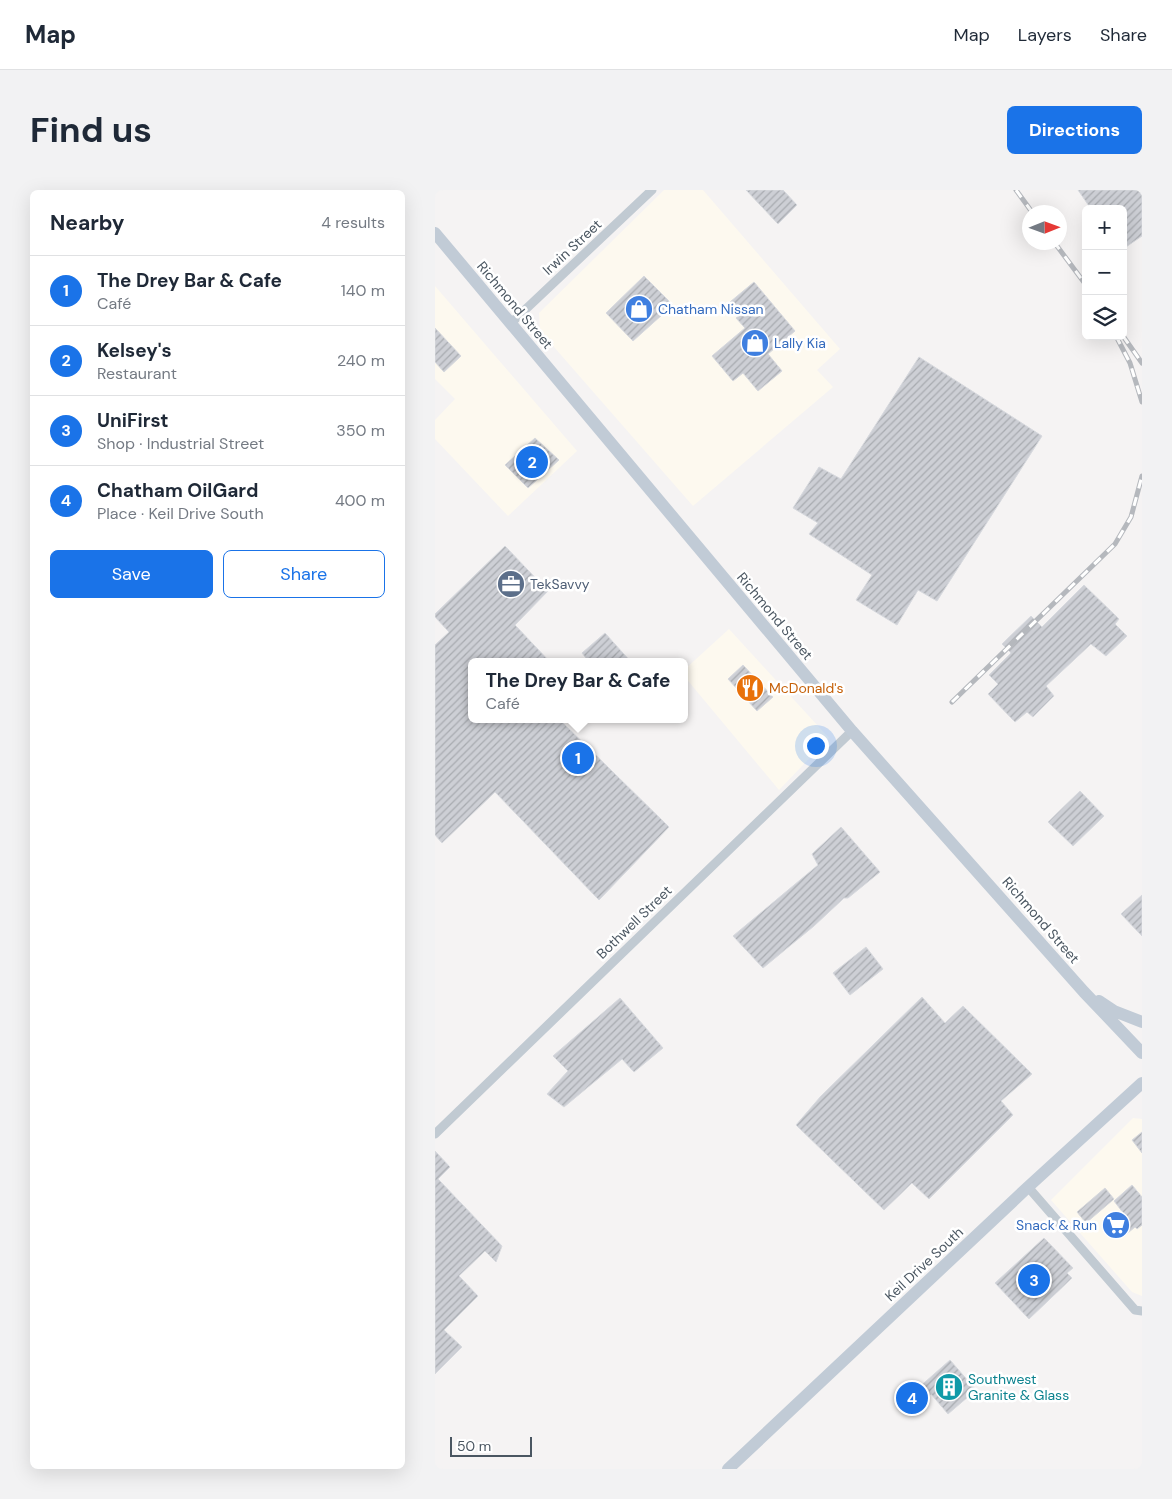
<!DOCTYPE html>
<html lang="en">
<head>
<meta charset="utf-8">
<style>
	body { margin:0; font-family:"DM Sans",sans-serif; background:#f2f2f3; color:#1f2937 }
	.controls { position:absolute; right:15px; top:15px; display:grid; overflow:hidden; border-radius:8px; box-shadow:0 5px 20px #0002 }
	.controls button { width:45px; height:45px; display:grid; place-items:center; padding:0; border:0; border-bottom:1px solid #e0e1e3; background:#fff; color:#1f2937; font:25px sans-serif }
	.compass { position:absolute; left:587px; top:15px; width:45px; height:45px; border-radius:50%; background:#fff; box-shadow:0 5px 20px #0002; rotate:89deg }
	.scale { position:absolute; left:15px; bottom:12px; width:82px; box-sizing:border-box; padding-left:5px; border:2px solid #4a5661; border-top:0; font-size:14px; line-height:18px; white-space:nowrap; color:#4a5661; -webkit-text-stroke:4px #fff; paint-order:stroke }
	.you { position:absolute; left:380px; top:555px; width:18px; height:18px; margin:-12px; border:4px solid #fff; border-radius:50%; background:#1a73e8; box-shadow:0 0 0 8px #1a73e833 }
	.badge { display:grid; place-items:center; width:32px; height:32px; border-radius:50%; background:#1a73e8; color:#fff; font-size:16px; font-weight:700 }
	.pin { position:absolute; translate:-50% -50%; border:2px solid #fff; box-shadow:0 1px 5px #0006 }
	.popup { position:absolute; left:33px; top:468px; width:220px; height:65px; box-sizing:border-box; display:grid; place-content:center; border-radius:8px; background:#fff; filter:drop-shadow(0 1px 4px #0005); font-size:16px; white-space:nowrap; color:#747a83 }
	.popup b { font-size:19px; color:#1f2937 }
	.popup::after { content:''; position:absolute; left:50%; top:100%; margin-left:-10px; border:10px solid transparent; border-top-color:#fff }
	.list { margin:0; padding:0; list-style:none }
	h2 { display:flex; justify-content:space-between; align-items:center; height:65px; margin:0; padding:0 20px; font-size:21px }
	h2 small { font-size:16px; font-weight:400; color:#747a83 }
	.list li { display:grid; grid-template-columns:32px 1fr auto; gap:15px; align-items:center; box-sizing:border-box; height:70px; padding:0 20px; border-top:1px solid #e0e1e3 }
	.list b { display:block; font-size:19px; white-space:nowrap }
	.list p { margin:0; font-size:16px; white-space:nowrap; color:#747a83 }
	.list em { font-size:16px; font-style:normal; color:#747a83 }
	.actions { display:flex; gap:10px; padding:15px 20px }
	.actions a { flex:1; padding:11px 0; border:1px solid #1a73e8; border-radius:8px; text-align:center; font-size:18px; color:#1a73e8 }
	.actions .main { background:#1a73e8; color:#fff }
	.icon { flex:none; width:28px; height:28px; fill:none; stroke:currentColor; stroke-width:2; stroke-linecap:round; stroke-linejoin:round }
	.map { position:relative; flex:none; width:707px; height:1279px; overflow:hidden; border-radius:8px }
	header { display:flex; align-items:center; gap:30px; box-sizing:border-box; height:70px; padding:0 25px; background:#fff; border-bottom:1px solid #e0e1e3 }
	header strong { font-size:24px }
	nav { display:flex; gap:28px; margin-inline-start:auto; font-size:18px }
	.intro { display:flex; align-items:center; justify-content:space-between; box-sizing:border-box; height:120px; padding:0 30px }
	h1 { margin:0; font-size:35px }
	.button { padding:12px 22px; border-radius:8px; background:#1a73e8; color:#fff; font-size:18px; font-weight:700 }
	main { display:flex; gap:30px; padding:0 30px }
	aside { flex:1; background:#fff; border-radius:8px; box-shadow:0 5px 20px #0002 }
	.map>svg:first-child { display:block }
	.commercial { fill:#fdf9ef }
	.building { fill:url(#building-hatch); stroke:#d7d9de }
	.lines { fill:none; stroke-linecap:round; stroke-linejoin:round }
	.street { stroke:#c1cad2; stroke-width:9 }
	.secondary { stroke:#c1cbd6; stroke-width:12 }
	.rail-casing { stroke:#b5b8bd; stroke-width:5 }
	.rail { stroke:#fff; stroke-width:3; stroke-dasharray:9; stroke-linecap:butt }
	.labels { text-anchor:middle; stroke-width:5; stroke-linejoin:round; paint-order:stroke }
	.street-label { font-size:14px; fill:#4a5661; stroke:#fff }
	.shop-label { font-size:14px; fill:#366cbe; stroke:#fff; text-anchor:start }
	.service-label { font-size:14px; fill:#4e5e75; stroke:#fff; text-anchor:start }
	.food-label { font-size:14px; fill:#c56008; stroke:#fff; text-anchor:start }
	.culture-label { font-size:14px; fill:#0d838f; stroke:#fff; text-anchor:start }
</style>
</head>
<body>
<header>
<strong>Map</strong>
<nav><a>Map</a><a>Layers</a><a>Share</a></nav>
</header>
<div class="intro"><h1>Find us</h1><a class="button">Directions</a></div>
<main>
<aside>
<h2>Nearby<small>4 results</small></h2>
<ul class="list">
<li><span class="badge">1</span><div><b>The Drey Bar &amp; Cafe</b><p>Café</p></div><em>140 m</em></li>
<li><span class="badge">2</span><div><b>Kelsey's</b><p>Restaurant</p></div><em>240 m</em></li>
<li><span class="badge">3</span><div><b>UniFirst</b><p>Shop · Industrial Street</p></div><em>350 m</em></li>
<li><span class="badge">4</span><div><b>Chatham OilGard</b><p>Place · Keil Drive South</p></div><em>400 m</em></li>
</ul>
<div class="actions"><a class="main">Save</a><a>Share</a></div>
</aside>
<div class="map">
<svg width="707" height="1279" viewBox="0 0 707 1279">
	<defs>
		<pattern id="building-hatch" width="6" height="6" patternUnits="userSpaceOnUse" patternTransform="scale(1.25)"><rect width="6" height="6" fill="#cdcfd5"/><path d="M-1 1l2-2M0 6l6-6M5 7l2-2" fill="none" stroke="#a8abb0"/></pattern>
	</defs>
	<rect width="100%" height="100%" fill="#f5f3f3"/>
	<path class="commercial" d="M229 0H268L405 159 382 180 398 197 258 316 105 141 104 123Z
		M0 96 142 261 73 326 0 249V230L20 209 0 189Z
		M294 439 394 548 344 600 249 486V480Z
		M698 928 707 929V1106L697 1102 616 1010Z"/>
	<path class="building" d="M311 0H348L362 15 343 34Z
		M643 0H707V46L688 59V19H656Z
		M209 86 238 115 198 151 171 123Z
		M319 92 360 141 333 164 347 181 323 201 308 183 298 191 277 166 310 138 301 128 306 124 295 112Z
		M0 138 26 166 9 182 0 172Z
		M484 167 607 246 502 411 483 400 462 435 421 410 437 385 374 344 383 333 358 318 384 277 406 289Z
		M100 248 124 270 93 298 70 275Z
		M70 356 113 401 80 435 115 472H37V529H124L234 637 164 710 60 602 7 653 0 645V455L14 442 0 427V424Z
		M649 395 684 429 680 434 692 446 671 466 656 454 611 496 619 506 598 527 592 522 580 532 553 504 563 494 554 485 576 463 567 454 596 426 607 437Z
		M170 443 196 472H154L147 463Z
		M308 475 338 507 322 521 293 489Z
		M645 601 669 626 638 656 613 632Z
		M406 637 445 682 413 708H409L379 736 328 778 298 746 383 675 377 664Z
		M707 705V746L686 724Z
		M431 757 448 779 415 805 398 783Z
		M487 807 510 833 528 816 597 884 566 911 578 925 494 1009 477 993 449 1020 361 935 386 906Z
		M185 808 228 858 199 882 187 869 129 917 112 904 133 881 118 866Z
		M707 942V963L697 950Z
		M0 961 15 977 3 989 67 1056 61 1072 50 1061 24 1086 43 1106 9 1140 27 1157 0 1184Z
		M697 995 707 1007V1035L702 1039 700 1037 688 1047 677 1035 689 1024 679 1011Z
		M670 998 679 1009 651 1033 642 1022Z
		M609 1048 638 1078 632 1083 637 1088 594 1129 560 1093Z
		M515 1170 541 1200 513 1224 496 1204 477 1221 463 1205 476 1194 481 1200Z"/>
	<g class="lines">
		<path class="street" d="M75 134 217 0
			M0 944 417 541
			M593 997 700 1120 707 1121"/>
		<path class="secondary" d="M0 43 417 541 649 802 707 863
			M664 811 679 821 707 832
			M293 1279 593 997 707 893"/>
		<defs>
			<path id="rail" d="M581 0 597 22
				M619 52 651 95
				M681 146 695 173 707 212
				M688 146 707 173
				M517 512 680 354 696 327 707 286"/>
		</defs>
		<use href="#rail" class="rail-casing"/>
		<use href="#rail" class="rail"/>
	</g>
	<defs>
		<symbol id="shop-disc" viewBox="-11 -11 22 22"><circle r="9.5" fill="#3f7fe0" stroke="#fff"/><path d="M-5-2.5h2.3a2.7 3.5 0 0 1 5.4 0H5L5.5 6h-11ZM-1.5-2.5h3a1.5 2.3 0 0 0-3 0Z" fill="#fff"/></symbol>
		<symbol id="office-disc" viewBox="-11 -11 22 22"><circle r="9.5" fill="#5c6f8a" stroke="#fff"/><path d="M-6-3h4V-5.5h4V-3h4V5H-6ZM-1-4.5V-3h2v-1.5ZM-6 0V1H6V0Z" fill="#fff"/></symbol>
		<symbol id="restaurant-disc" viewBox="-11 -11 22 22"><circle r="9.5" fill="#e8710a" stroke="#fff"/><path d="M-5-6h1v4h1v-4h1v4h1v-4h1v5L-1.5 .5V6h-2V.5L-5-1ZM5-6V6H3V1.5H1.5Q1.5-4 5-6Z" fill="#fff"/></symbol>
		<symbol id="supermarket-disc" viewBox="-11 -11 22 22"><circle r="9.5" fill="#3f7fe0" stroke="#fff"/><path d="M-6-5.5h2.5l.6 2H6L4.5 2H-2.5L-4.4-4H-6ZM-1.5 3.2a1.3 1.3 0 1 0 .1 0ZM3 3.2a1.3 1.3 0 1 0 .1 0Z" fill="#fff"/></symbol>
		<symbol id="building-disc" viewBox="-11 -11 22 22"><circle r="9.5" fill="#0f9aa8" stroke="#fff"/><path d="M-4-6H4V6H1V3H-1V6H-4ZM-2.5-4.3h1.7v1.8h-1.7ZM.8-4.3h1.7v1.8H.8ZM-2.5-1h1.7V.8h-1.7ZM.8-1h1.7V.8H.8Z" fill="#fff"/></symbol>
	</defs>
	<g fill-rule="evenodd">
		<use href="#shop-disc" x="188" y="103" width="32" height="32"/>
		<use href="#shop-disc" x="304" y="137" width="32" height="32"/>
		<use href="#office-disc" x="60" y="378" width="32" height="32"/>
		<use href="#restaurant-disc" x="299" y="482" width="32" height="32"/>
		<use href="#supermarket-disc" x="665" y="1019" width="32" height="32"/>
		<use href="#building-disc" x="498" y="1181" width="32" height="32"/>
	</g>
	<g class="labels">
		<g class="street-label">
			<text transform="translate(137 57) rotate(-43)" y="5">Irwin Street</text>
			<text transform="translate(80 115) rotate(50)" y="5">Richmond Street</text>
			<text transform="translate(340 426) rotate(50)" y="5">Richmond Street</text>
			<text transform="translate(606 730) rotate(49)" y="5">Richmond Street</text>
			<text transform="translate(199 732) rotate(-44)" y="5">Bothwell Street</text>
			<text transform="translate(489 1074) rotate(-43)" y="5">Keil Drive South</text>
		</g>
		<g class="shop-label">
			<text x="223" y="124">Chatham Nissan</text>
			<text x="339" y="158">Lally Kia</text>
			<text x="662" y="1040" text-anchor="end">Snack &amp; Run</text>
		</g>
		<g class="service-label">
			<text x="95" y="399">TekSavvy</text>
		</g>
		<g class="food-label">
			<text x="334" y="503">McDonald's</text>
		</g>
		<g class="culture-label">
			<text x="533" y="1194">Southwest<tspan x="533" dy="16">Granite &amp; Glass</tspan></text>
		</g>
	</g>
</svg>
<div class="controls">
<button>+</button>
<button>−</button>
<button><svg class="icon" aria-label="layers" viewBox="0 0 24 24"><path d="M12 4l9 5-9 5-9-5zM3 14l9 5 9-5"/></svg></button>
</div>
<svg class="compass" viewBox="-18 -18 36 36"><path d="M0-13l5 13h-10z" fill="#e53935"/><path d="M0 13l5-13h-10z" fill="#747a83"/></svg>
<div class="scale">50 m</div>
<div class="you"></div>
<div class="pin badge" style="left:143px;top:568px">1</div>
<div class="popup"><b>The Drey Bar &amp; Cafe</b>Café</div>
<div class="pin badge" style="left:97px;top:272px">2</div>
<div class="pin badge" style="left:599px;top:1090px">3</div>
<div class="pin badge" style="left:477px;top:1208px">4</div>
</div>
</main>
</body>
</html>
